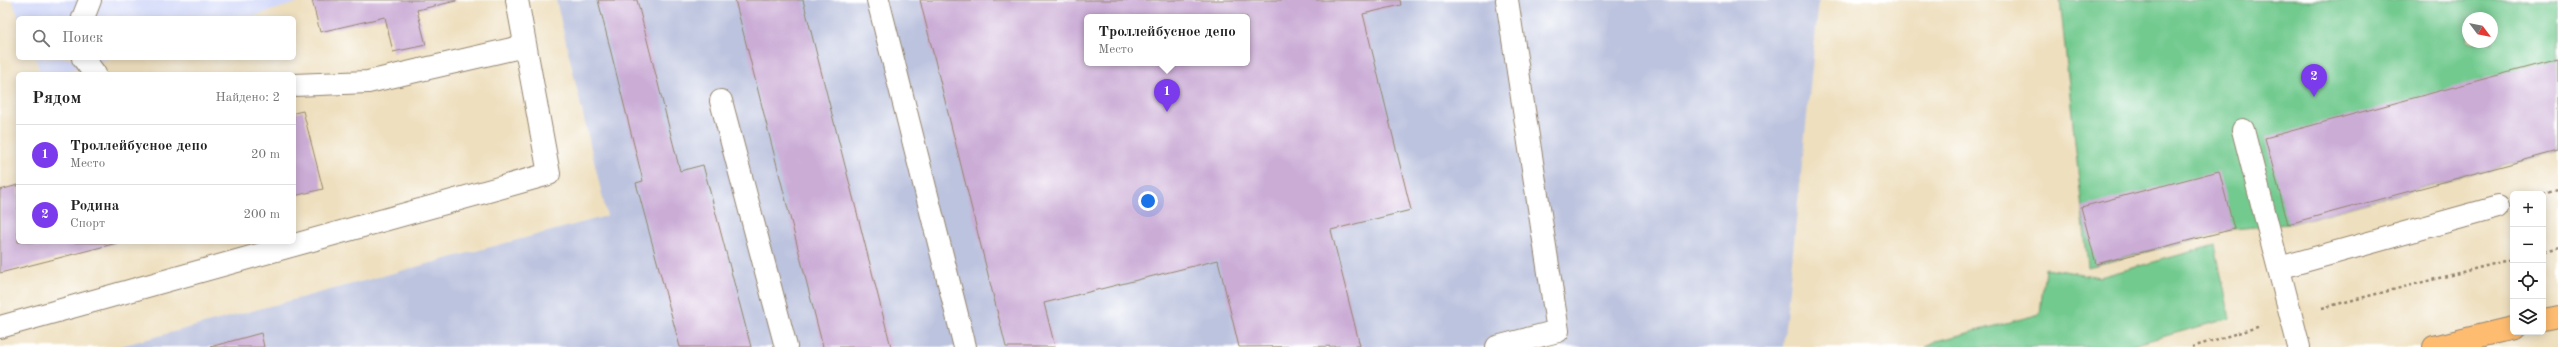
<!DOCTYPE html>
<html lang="ru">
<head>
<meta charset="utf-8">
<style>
	body { margin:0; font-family:"Old Standard TT",serif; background:#f2f2f2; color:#222 }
	.controls { position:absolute; right:12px; bottom:12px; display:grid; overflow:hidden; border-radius:6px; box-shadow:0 2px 10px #0003 }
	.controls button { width:36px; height:36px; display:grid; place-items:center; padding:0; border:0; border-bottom:1px solid #e0e0e0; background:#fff; color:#222; font:20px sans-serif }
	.compass { position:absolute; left:2462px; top:12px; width:36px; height:36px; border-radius:50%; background:#fff; box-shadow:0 2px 10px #0003; rotate:122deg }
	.you { position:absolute; left:1148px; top:201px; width:14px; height:14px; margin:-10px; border:3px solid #fff; border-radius:50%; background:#1a73e8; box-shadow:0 0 0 6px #1a73e833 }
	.badge { display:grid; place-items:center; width:26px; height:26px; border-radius:50%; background:#7c3aed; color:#fff; font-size:13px; font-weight:700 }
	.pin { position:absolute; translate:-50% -33px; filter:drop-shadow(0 1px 2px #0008) }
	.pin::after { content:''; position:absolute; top:21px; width:14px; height:12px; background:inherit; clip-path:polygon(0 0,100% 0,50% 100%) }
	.popup { position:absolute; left:1084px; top:14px; width:166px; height:52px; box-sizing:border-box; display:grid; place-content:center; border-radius:6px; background:#fff; filter:drop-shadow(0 1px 3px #0005); font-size:13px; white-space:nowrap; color:#767676 }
	.popup b { font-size:15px; color:#222 }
	.popup::after { content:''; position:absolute; left:50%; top:100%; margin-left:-8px; border:8px solid transparent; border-top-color:#fff }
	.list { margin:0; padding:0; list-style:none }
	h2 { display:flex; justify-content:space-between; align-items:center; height:52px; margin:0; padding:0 16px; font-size:17px }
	h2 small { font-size:13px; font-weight:400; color:#767676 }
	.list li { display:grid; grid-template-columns:26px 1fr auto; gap:12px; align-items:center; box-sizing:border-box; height:60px; padding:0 16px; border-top:1px solid #e0e0e0 }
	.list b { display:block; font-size:15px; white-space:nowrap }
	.list p { margin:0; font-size:13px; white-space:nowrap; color:#767676 }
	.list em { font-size:13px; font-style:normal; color:#767676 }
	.icon { flex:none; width:22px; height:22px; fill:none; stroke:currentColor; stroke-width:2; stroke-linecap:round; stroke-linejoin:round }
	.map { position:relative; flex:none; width:2558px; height:347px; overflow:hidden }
	.search { position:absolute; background:#fff; box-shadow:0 2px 10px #0003; left:16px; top:16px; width:280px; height:44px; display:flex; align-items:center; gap:10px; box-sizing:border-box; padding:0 14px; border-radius:6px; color:#767676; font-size:15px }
	.panel { position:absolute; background:#fff; box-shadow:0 2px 10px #0003; left:16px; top:72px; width:280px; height:172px; border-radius:6px }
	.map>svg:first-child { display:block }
	.built { fill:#d3d9f9 }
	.industrial { fill:#bcc3de; fill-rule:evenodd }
	.green { fill:#72ca8f; stroke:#567a56; fill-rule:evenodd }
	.building { fill:#cbacd5; fill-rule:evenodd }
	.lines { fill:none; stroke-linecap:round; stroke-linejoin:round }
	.minor-casing { stroke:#94846e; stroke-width:24 }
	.major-casing { stroke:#94846e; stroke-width:24 }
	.path { stroke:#94846e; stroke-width:2.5; stroke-dasharray:3 3; stroke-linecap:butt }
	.minor { stroke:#fff; stroke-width:22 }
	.major { stroke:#febc70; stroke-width:22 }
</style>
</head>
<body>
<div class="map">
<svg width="2558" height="347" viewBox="0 0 2558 347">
	<rect width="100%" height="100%" fill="#fff"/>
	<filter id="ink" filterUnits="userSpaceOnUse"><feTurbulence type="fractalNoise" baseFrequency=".025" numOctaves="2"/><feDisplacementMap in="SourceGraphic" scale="8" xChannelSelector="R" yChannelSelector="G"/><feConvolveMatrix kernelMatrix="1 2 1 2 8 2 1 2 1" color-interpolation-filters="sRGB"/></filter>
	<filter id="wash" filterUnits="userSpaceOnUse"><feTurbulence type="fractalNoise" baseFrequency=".012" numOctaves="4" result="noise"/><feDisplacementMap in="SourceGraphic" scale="16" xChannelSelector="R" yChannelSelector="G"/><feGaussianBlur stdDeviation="0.9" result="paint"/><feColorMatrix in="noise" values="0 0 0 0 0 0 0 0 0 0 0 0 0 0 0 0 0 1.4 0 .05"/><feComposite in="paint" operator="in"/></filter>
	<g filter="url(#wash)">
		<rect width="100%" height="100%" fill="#eedfbe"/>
		<path class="built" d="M12 0H304V1L247 18H19Z
			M35 58H111L56 74H41Z"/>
		<path class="industrial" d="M556 0H1819L1783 347H117L607 216ZM1087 17H1247V63H1087Z"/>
		<path class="green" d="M2060 0H2558V151L2288 224 2234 229 2088 267ZM2468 18H2492V42H2468Z
			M2215 245 2230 318 2126 347H1926L1937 341 2040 314 2045 268 2100 277Z"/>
		<g id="blocks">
			<path class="building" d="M312 0H456V1L417 10 426 45 393 52 385 17 320 32Z
				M598 0H637L680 171 703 165 751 347H680L636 183 643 181Z
				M735 0H803L891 347H823Z
				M920 0H1400L1401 5 1363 14 1411 210 1331 230 1360 346 1239 347 1218 260 1044 303 1055 347H1006ZM1087 17H1247V63H1087Z
				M2558 59V151L2288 224 2265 138Z
				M303 111 323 189 294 196V113Z
				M2219 171 2234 229 2096 264 2081 207Z
				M18 185V242L117 243 0 273V190Z
				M261 333 264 347H210Z"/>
		</g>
	</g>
	<g filter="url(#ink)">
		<use href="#blocks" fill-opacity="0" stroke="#94846e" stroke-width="1"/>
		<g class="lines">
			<defs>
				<path id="minor" d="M878 0 965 347
					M83 18 90 0
					M83 58 95 74
					M294 85 368 82 525 46
					M721 101 786 347
					M2243 130 2299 347
					M2279 268 2498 207
					M0 327 549 174 517 0
					M1497 347 1558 331 1507 0"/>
				<path id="major" d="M2543 320 2558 317
					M2434 347 2513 328"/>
			</defs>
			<use href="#minor" class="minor-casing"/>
			<use href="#major" class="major-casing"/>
			<path class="path" d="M2543 194 2558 190
				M2543 252 2558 248
				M2322 308 2513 259
				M2192 347 2261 326"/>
			<use href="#minor" class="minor"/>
			<use href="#major" class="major"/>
		</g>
	</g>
</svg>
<div class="controls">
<button>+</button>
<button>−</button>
<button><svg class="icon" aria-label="locate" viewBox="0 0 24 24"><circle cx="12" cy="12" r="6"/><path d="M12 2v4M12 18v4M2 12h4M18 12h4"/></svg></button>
<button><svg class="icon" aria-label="layers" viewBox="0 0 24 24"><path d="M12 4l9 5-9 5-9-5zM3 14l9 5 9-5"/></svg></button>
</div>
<svg class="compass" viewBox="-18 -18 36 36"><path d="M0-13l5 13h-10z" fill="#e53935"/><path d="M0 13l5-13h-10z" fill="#767676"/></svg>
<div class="you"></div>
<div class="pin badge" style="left:1167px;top:112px">1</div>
<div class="popup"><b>Троллейбусное депо</b>Место</div>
<div class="pin badge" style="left:2314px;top:97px">2</div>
<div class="search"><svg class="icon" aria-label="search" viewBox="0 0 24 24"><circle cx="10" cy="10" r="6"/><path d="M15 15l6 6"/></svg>Поиск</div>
<section class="panel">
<h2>Рядом<small>Найдено: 2</small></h2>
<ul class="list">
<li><span class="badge">1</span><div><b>Троллейбусное депо</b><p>Место</p></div><em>20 m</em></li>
<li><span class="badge">2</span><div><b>Родина</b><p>Спорт</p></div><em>200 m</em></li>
</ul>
</section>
</div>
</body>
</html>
